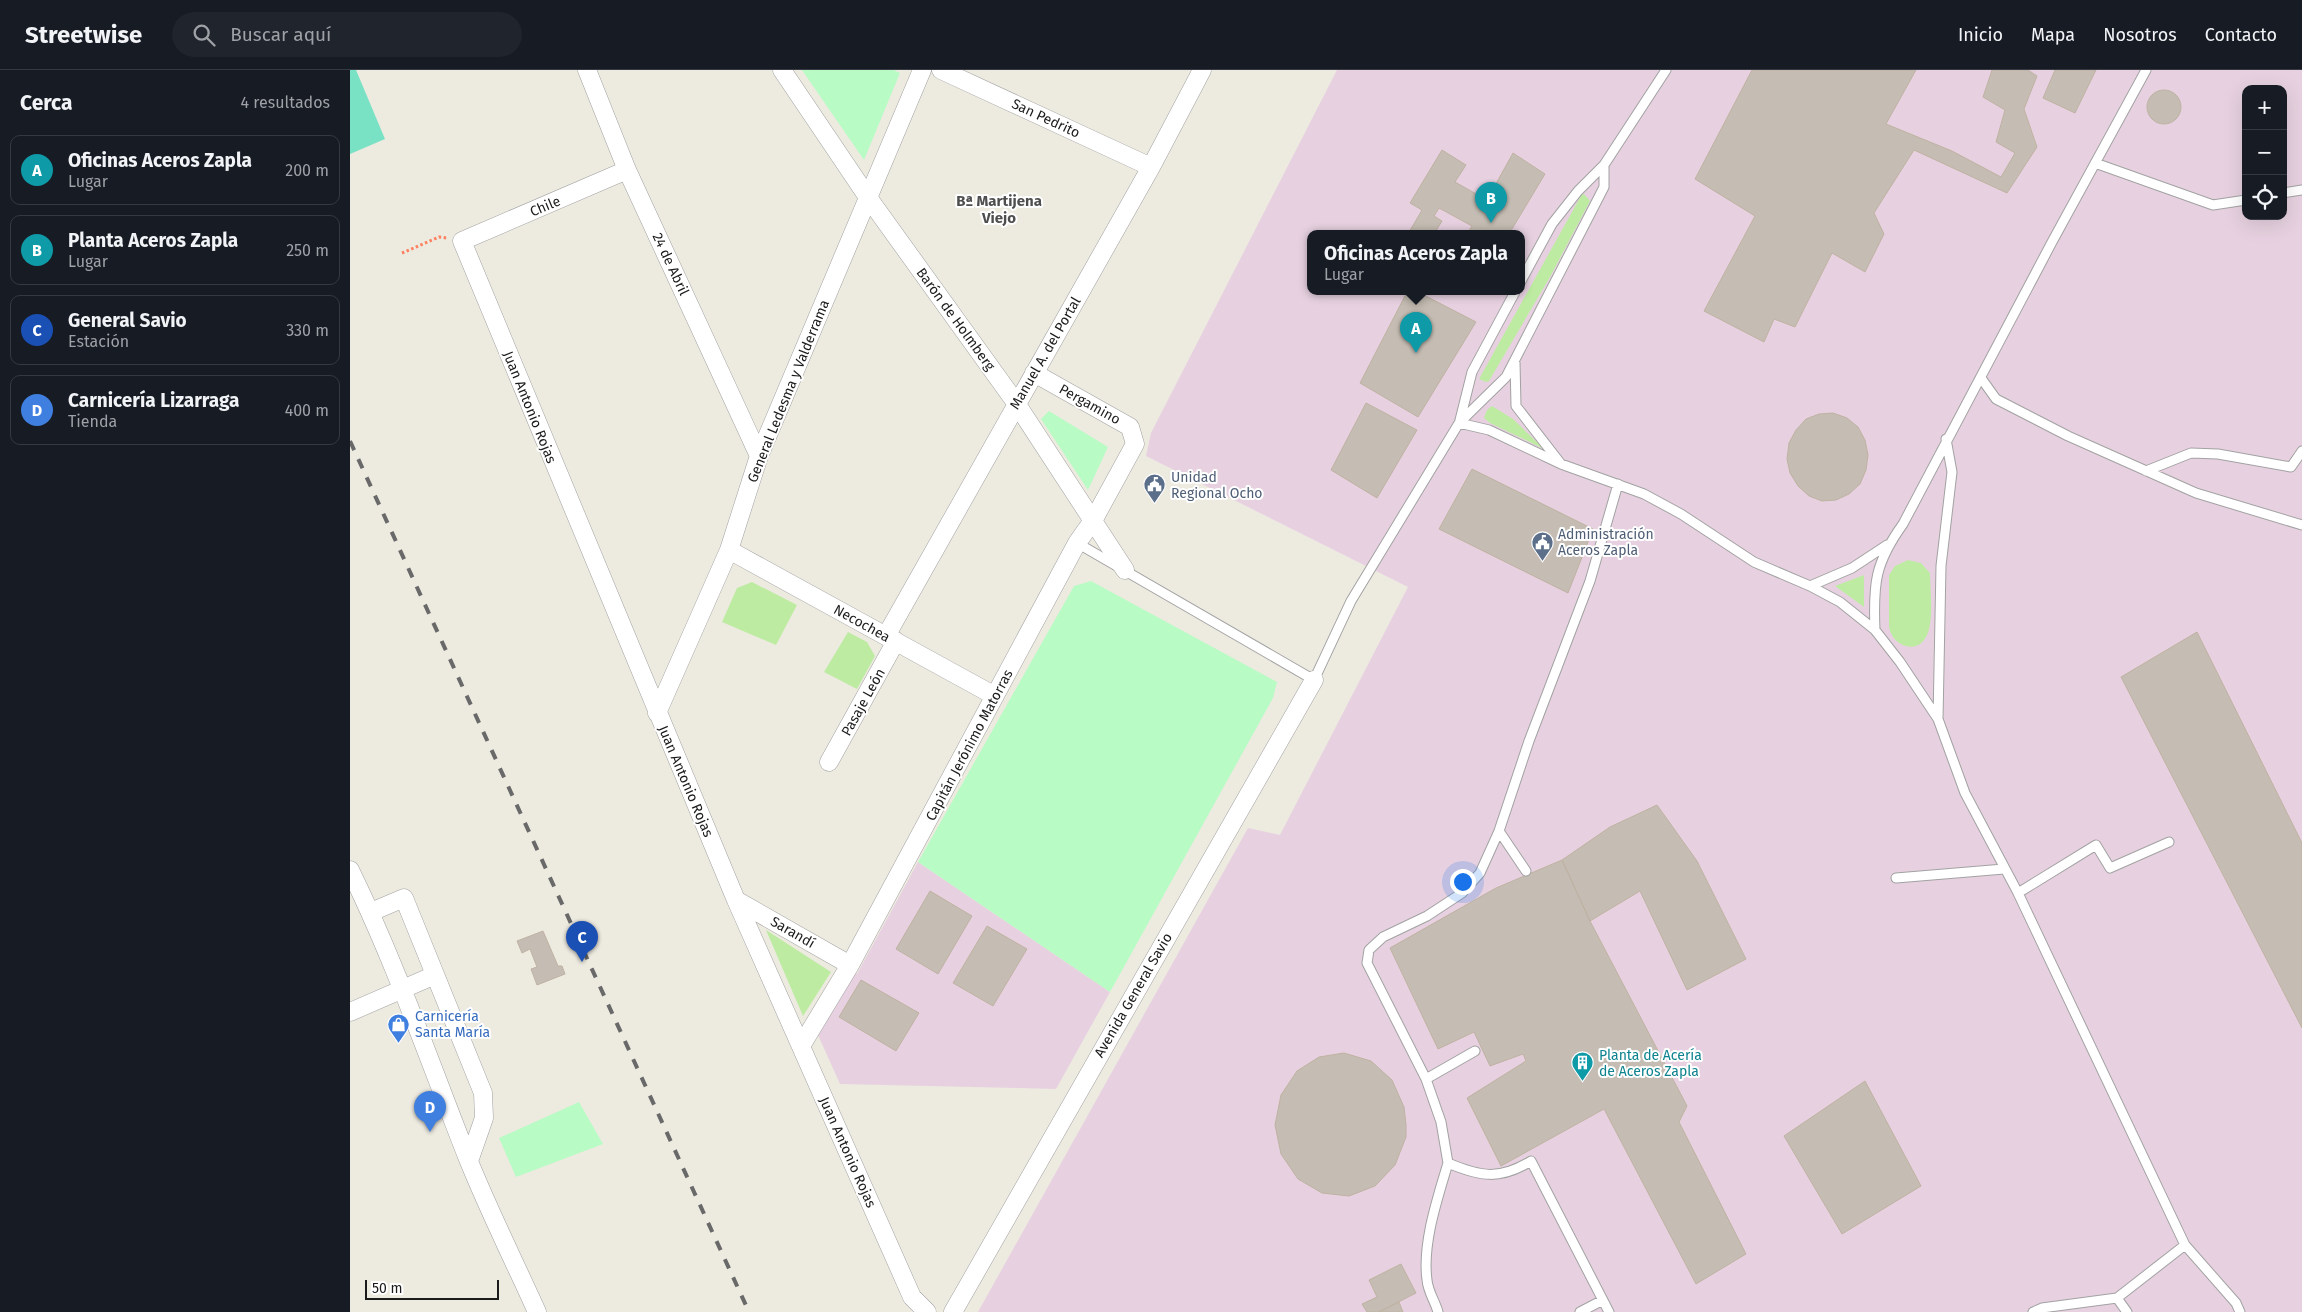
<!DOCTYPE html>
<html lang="es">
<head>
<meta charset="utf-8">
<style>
	body { margin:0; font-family:"Fira Sans",sans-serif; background:#20242c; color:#f1f3f6 }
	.controls { position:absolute; right:15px; top:15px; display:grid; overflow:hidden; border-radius:10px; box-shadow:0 5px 20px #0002 }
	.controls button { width:45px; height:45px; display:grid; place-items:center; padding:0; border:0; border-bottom:1px solid #363941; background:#171b24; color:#f1f3f6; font:25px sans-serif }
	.scale { position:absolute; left:15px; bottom:12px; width:134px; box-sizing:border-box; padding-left:5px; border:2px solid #1b1b1b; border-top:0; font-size:14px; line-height:18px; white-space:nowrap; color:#1b1b1b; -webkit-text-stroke:4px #fff; paint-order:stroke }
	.you { position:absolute; left:1112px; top:811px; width:18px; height:18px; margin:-12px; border:4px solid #fff; border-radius:50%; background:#1a73e8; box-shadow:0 0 0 8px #1a73e833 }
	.badge { display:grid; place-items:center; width:32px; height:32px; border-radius:50%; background:#ea580c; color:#fff; font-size:16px; font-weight:700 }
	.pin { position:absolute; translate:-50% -41px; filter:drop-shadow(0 1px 2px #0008) }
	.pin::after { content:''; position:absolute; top:26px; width:18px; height:15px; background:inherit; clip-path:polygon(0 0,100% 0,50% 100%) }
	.popup { position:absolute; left:957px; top:160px; width:218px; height:65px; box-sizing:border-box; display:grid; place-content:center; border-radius:10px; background:#171b24; filter:drop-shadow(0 1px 4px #0005); font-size:16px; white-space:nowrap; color:#9ea1a6 }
	.popup b { font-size:19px; color:#f1f3f6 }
	.popup::after { content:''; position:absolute; left:50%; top:100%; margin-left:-10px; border:10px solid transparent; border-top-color:#171b24 }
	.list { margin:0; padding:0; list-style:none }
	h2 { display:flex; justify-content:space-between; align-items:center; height:65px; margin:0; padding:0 20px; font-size:21px }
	h2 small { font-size:16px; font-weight:400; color:#9ea1a6 }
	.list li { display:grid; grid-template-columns:32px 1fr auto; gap:15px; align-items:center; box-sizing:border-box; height:70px; margin:0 10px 10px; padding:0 10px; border:1px solid #363941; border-radius:10px }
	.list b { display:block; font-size:19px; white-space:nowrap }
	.list p { margin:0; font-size:16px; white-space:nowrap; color:#9ea1a6 }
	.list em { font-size:16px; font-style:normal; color:#9ea1a6 }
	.icon { flex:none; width:28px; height:28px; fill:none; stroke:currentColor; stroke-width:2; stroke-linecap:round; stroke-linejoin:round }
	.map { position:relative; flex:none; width:1952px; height:1242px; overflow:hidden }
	header { display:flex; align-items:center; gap:30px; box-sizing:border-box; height:70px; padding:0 25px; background:#171b24; border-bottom:1px solid #363941 }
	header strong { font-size:24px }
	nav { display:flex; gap:28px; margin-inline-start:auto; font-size:18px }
	.search { width:350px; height:45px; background:#20242c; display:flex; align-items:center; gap:12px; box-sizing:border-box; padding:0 18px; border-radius:28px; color:#9ea1a6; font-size:19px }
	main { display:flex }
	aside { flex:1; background:#171b24 }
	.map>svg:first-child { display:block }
	.industrial { fill:#e7d1e0; fill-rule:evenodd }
	.grass { fill:#beeba2 }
	.park { fill:#b9fbc5 }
	.pitch { fill:#79e1c4 }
	.building { fill:#c5bdb3; stroke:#bfb2a2 }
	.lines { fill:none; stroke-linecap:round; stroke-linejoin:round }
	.lane-casing { stroke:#a2a2a2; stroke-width:11 }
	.street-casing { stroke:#a2a2a2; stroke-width:19 }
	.path { stroke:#ff815f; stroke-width:3; stroke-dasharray:2.5 2.5; stroke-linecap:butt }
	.lane { stroke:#fff; stroke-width:9 }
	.street { stroke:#fff; stroke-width:18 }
	.rail { stroke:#696969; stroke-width:4; stroke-dasharray:10 10; stroke-linecap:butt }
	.labels { text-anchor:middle; stroke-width:4; stroke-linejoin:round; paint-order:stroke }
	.street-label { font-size:14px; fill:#1b1b1b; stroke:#fff }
	.service-label { font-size:14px; fill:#4e5e75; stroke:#fff; text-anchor:start }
	.shop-label { font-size:14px; fill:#366cbe; stroke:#fff; text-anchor:start }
	.culture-label { font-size:14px; fill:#0d838f; stroke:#fff; text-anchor:start }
	.neighbourhood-label { font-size:15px; font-weight:bold; fill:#4e4e4e; stroke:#fff }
</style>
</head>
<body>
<header>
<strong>Streetwise</strong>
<div class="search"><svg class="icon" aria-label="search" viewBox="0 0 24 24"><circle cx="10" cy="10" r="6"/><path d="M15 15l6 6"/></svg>Buscar aquí</div>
<nav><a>Inicio</a><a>Mapa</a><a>Nosotros</a><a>Contacto</a></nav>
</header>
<main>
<aside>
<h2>Cerca<small>4 resultados</small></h2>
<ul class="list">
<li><span class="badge" style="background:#0f9aa8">A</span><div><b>Oficinas Aceros Zapla</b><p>Lugar</p></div><em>200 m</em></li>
<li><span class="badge" style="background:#0f9aa8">B</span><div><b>Planta Aceros Zapla</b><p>Lugar</p></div><em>250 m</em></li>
<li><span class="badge" style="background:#1a4fb4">C</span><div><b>General Savio</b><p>Estación</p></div><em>330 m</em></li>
<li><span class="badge" style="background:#3f7fe0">D</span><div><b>Carnicería Lizarraga</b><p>Tienda</p></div><em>400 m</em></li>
</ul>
</aside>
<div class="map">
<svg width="1952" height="1242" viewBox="0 0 1952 1242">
	<rect width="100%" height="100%" fill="#edeae0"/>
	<path class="industrial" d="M987 0H1952V1242H628L898 758 930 765 1058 517 796 386 801 363ZM1896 19H1933V146H1896ZM961 164H1171V222H961Z
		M568 792 760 922 706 1019 490 1014 468 965 504 903 507 904Z"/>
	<path class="grass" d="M1232 124 1235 125 1240 131 1200 207 1139 311 1136 312 1129 309Z
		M1142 336 1163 349 1194 379 1140 353 1134 348 1137 340Z
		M1558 490 1571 493 1580 503C1580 519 1584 551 1577 565 1568 586 1541 576 1539 556V505L1545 496Z
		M1514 505V537L1485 516Z
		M402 512 447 535 426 575 372 552 387 518Z
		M498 562 517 572 525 586 507 619 474 602Z
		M416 860 481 902 453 946Z"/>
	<path class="park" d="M452 0H544L550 3 514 90Z
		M699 341 758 377 738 420 691 349Z
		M741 511 927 612 923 628 760 922 568 792 724 516Z
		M229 1032 253 1074 166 1107 149 1068Z"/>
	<path class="pitch" d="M0 0H6L35 69 0 84Z"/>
	<path class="building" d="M1402 0H1566L1536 54 1602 81 1651 107 1665 83 1646 72 1655 40 1633 27 1642 0H1678L1687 6 1674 39 1687 77 1657 123 1564 80 1524 143 1534 164 1515 202 1482 183 1445 257 1424 249 1414 272 1354 241 1405 146 1345 109Z
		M1705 0H1746L1725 43 1693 28Z
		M1797 37a17 17 0 1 1 34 0a17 17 0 1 1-34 0Z
		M1092 80 1116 95 1105 112 1137 130 1163 83 1195 104 1159 164H1117L1122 156 1089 138 1084 146 1092 151 1084 164H1058L1072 140 1060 133Z
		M1057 222H1068L1126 252 1068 347 1010 313Z
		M1016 333 1067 360 1027 428 981 400Z
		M1483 343 1497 348 1508 357 1515 370 1518 385 1516 400 1510 414 1499 424 1486 430 1472 431 1459 426 1448 416 1440 403 1437 389 1439 373 1446 360 1456 349 1469 344Z
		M1122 399 1243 459 1218 523 1089 459Z
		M1847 562 1952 773V958L1771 607Z
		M1307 735 1347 791 1396 889 1337 920 1290 821 1240 851 1212 790 1260 757Z
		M1212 790 1240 851 1337 1036 1329 1052 1396 1184 1346 1214 1254 1039 1151 1096 1117 1028 1176 991 1173 984 1140 996 1124 962 1088 979 1040 878 1146 818Z
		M580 821 622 846 588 904 546 879Z
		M637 856 677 879 643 936 603 913Z
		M193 861 208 896H212L215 904 187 915 181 899 187 897 180 879 172 883 167 871Z
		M511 910 569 943 546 981 489 947Z
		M994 983 1021 991 1042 1010 1054 1037 1056 1055V1067L1045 1095 1025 1116 999 1126 972 1123 948 1109 931 1084 925 1055 931 1025 947 1001 969 987Z
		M1515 1011 1571 1116 1492 1164 1434 1066Z
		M1051 1194 1066 1223 1029 1242H1017L1012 1234 1027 1227 1019 1210Z
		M1049 1232 1053 1242H1029Z"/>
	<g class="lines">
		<defs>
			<path id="lane" d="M1745 93 1863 135 1896 130
				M1933 123 1952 120
				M1171 211 1202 154 1228 121 1254 95 1316 0
				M1165 292 1166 336 1211 394
				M1631 308 1646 329 1718 366 1846 423 1952 455
				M1110 350 1122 302 1165 222
				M1109 353 1139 360 1211 394 1294 424 1331 444 1404 492 1460 516 1502 498 1537 475
				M1796 401 1841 383 1868 384 1941 397 1952 381
				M727 473 964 610 1001 531 1109 353 1156 307 1254 117V95
				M1460 516 1490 532 1525 560 1550 592 1588 649 1615 723 1668 823 1746 775 1760 798 1819 772
				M1525 560C1523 513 1525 493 1553 454L1702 172 1796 0
				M1588 649 1591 496 1602 402 1596 369
				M1176 801 1149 761 1179 671 1240 511 1268 414
				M1546 808 1654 799
				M1668 823 1835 1175 1886 1233 1890 1242
				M1125 981 1076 1009 1017 893 1019 880 1033 867 1077 846 1112 823 1130 803 1149 761
				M1076 1009 1091 1052 1098 1093C1131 1107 1150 1110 1181 1091L1259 1242
				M1767 1228 1777 1242
				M1088 1242C1085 1231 1078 1222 1077 1210 1072 1173 1088 1127 1098 1093
				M1230 1242 1253 1230
				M1683 1242 1692 1238 1767 1228 1835 1175"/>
			<path id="street" d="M237 0 277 100 409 386
				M432 0 517 126 666 333 775 500
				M591 0 801 97
				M277 100 112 171 386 830 562 1227 577 1242
				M379 480 645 626
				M536 566 801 97 852 0
				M307 643 379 480 409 386 572 0
				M479 692 546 571
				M0 800C46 894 80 993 118 1089 139 1141 164 1191 187 1242
				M386 830 500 895
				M21 842 54 828 133 1023 134 1048 119 1091
				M0 942 85 905
				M451 976 500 895 727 473 744 449 785 374 780 357 684 303
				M603 1242 964 610"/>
		</defs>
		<use href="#lane" class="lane-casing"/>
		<use href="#street" class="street-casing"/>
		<path class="path" d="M52 183 89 167 97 168"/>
		<use href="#lane" class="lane"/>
		<use href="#street" class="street"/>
		<path class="rail" d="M0 371 399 1242"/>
	</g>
	<defs>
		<symbol id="civic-pin" viewBox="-11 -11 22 30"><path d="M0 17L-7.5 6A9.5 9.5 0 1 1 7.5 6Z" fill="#5c6f8a" stroke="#fff"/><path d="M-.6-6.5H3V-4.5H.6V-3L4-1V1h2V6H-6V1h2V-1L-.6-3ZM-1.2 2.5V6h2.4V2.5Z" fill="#fff"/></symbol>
		<symbol id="shop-pin" viewBox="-11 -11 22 30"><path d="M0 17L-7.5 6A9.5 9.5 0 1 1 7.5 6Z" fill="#3f7fe0" stroke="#fff"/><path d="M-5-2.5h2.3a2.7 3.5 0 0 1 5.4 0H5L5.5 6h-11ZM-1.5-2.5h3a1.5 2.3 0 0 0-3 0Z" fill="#fff"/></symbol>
		<symbol id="building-pin" viewBox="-11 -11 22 30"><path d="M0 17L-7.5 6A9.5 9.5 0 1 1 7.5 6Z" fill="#0f9aa8" stroke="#fff"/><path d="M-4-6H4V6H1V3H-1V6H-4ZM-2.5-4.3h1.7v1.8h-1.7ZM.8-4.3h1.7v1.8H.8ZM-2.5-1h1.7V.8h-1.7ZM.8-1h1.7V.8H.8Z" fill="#fff"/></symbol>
	</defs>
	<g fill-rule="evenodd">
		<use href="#civic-pin" x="792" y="402" width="25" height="34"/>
		<use href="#civic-pin" x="1180" y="460" width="25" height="34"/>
		<use href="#shop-pin" x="36" y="942" width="25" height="34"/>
		<use href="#building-pin" x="1220" y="980" width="25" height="34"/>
	</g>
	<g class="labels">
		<g class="street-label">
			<text transform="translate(696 48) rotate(25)" y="5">San Pedrito</text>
			<text transform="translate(195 136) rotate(-23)" y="5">Chile</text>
			<text transform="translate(321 194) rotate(65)" y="5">24 de Abril</text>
			<text transform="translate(606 249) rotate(54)" y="5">Barón de Holmberg</text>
			<text transform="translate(695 283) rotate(-60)" y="5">Manuel A. del Portal</text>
			<text transform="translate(438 321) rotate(-68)" y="5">General Ledesma y Valderrama</text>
			<text transform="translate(740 334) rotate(29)" y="5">Pergamino</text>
			<text transform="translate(180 337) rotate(68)" y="5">Juan Antonio Rojas</text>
			<text transform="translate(512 553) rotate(29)" y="5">Necochea</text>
			<text transform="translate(513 632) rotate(-61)" y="5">Pasaje León</text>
			<text transform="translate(619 675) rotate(-62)" y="5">Capitán Jerónimo Matorras</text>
			<text transform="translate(336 711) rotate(67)" y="5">Juan Antonio Rojas</text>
			<text transform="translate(443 862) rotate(30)" y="5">Sarandí</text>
			<text transform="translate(783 925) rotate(-60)" y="5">Avenida General Savio</text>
			<text transform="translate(498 1082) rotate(66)" y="5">Juan Antonio Rojas</text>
		</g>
		<g class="service-label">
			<text x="821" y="412">Unidad<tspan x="821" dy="16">Regional Ocho</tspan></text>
			<text x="1208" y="469">Administración<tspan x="1208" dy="16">Aceros Zapla</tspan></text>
		</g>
		<g class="shop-label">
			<text x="65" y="951">Carnicería<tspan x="65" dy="16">Santa María</tspan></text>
		</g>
		<g class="culture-label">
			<text x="1249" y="990">Planta de Acería<tspan x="1249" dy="16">de Aceros Zapla</tspan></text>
		</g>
		<g class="neighbourhood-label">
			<text x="649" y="136">Bª Martijena<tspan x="649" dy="17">Viejo</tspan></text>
		</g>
	</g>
</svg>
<div class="controls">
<button>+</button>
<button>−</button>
<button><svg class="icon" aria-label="locate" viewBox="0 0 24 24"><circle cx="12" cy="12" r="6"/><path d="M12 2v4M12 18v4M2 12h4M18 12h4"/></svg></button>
</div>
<div class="scale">50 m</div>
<div class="you"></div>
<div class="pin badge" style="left:1066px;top:283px;background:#0f9aa8">A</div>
<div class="popup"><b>Oficinas Aceros Zapla</b>Lugar</div>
<div class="pin badge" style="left:1141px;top:153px;background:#0f9aa8">B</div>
<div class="pin badge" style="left:232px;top:892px;background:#1a4fb4">C</div>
<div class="pin badge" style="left:80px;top:1062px;background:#3f7fe0">D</div>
</div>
</main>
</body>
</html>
